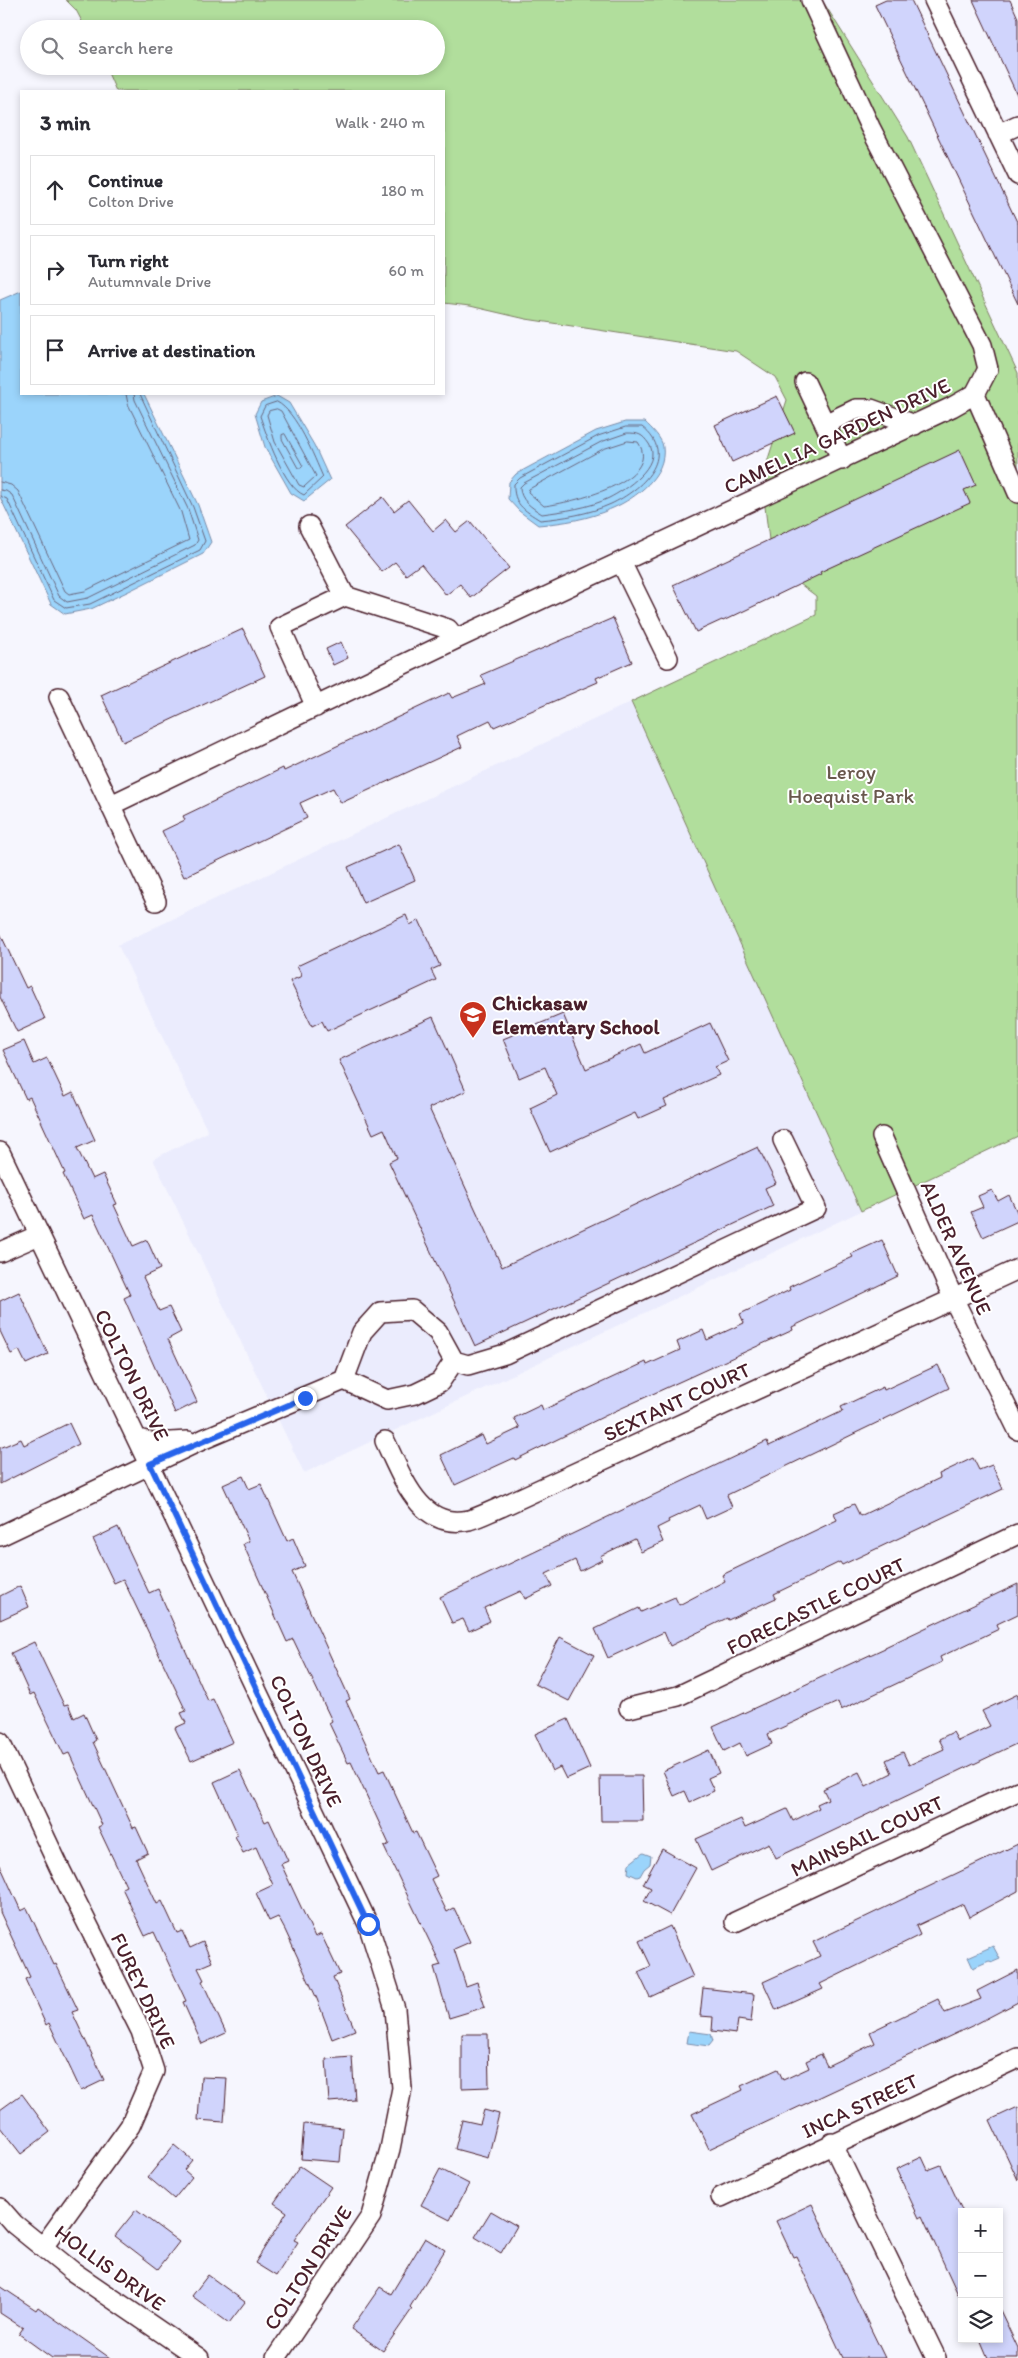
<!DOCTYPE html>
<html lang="en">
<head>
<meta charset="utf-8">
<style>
	body { margin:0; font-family:Itim,sans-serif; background:#f7f7f7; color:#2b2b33 }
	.controls { position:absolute; right:15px; bottom:15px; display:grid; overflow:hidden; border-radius:0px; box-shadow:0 2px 8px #0003 }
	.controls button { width:45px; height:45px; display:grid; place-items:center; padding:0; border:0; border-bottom:1px solid #e1e1e2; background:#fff; color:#2b2b33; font:25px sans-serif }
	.stop { position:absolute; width:15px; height:15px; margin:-11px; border:4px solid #2563eb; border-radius:50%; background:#fff }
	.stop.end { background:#2563eb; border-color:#fff; box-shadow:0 1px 5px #0008 }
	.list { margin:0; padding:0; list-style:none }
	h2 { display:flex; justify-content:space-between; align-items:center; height:65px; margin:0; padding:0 20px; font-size:21px }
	h2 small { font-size:16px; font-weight:400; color:#7c7c81 }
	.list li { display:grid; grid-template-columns:32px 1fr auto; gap:15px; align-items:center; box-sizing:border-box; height:70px; margin:0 10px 10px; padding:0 10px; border:1px solid #e1e1e2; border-radius:0px }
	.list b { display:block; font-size:19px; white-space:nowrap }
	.list p { margin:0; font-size:16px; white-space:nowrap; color:#7c7c81 }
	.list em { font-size:16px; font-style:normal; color:#7c7c81 }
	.icon { flex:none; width:28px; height:28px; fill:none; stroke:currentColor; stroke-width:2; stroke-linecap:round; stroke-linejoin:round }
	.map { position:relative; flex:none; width:1018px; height:2358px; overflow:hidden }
	.search { position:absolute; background:#fff; box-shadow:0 2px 8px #0003; left:20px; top:20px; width:425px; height:55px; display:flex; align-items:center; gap:12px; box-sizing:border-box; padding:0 18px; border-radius:28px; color:#7c7c81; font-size:19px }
	.panel { position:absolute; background:#fff; box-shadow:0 2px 8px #0003; left:20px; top:90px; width:425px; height:305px; border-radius:0px }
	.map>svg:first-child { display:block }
	.built { fill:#ebecfd }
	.green { fill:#b1de9c; stroke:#7e7e64 }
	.water { fill:#9bd4fb; stroke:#7b8ca8 }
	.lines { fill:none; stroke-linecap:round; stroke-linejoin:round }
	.shore { stroke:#6a677e; stroke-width:1 }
	.building { fill:#d0d4fc; stroke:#4a1f2b }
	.minor-casing { stroke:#4a1f2b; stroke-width:22 }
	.minor { stroke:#fff; stroke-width:19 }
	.route { stroke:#2563eb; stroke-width:6 }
	.labels { text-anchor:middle; stroke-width:4; stroke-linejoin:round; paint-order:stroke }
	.street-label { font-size:21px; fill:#4a1f2b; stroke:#fff }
	.park-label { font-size:21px; fill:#69584d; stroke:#fff }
	.poi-label { font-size:21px; font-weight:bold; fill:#4a1f2b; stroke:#fff; text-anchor:start }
</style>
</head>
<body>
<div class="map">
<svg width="1018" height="2358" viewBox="0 0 1018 2358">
	<rect width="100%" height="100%" fill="#f6f6fe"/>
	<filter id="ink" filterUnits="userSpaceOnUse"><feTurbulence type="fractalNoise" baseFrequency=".02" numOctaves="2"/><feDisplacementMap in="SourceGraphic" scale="10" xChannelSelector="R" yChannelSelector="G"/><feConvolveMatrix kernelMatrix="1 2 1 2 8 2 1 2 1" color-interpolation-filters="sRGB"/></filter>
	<g filter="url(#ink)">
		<path class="built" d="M631 702 861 1211 304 1473 153 1159 208 1132 118 945Z"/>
		<path class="green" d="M66 0H822L908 137 1018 373V1136L861 1211 631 702 816 615V596L784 572 769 540 764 498 768 459 787 400 775 377 736 351 526 319 470 306 444 303V91H116L105 66H436V29H86L76 10Z"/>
		<path class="water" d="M21 291V394H144L198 505 211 542 203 554 129 591 91 609 65 614 51 604 0 497V300Z
			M277 396 289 403 314 445 330 480 304 501 291 493 265 447 255 414 261 402Z
			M625 422H645C651 428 662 438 663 447 667 475 636 498 613 508 590 519 563 523 538 525L519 511 508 499 509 482 516 474 596 431Z
			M643 1853 651 1856 650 1864 644 1869 640 1876 637 1877 628 1873 629 1864Z
			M993 1946 1000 1959 993 1962 989 1961 973 1968 968 1957Z
			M689 2031 711 2034 713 2041 709 2046 687 2043Z"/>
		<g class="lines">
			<path class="shore" d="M277 402C297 412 314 457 323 477L304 495C284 487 267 436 260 416L265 406Z
				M277 409 281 411 316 476 304 487 299 485 275 442 267 415 269 411Z
				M626 427H642C679 456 641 490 611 504 589 514 563 518 540 520 524 510 513 504 514 484L520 478 598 436Z
				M627 433C639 433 642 434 649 444 663 465 625 490 609 498 589 508 564 511 542 514 531 507 520 500 520 487L524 483 601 442Z
				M285 434 303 466 301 468H298L282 439V435Z
				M628 441 638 442C664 481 570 503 544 506L528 492 529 489 603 449Z
				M0 482 11 485 18 491 65 591 69 594 85 591 189 540 181 512 128 404 126 394
				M0 490 6 491 12 495 59 596 67 602 88 598 195 545 198 540 188 509 135 400 134 394
				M0 496 7 499 54 600 66 608 90 604 200 550 205 541 193 507 140 394"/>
		</g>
		<path class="building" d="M886 0H911L1018 224V304L875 5Z
			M973 0H1010L1018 18V97Z
			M777 396 795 433 732 462 715 425Z
			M960 450 976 485 964 490 970 503 820 572 821 574 723 621 722 620 696 632 673 585Z
			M383 497 394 511 408 500 433 531 446 520 456 532 470 521 509 568 471 598 460 584 446 595 421 564 406 575 395 562 382 572 345 527Z
			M613 618 632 662 596 678 598 682 494 727 490 720 457 736 462 747 341 803 333 788 300 803 307 818 184 877 162 831 185 820 183 816 283 768 284 771 449 693 452 698 486 684 481 675Z
			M243 629 265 676 123 742 101 695Z
			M341 642 348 658 333 665 326 649Z
			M399 844 415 880 363 903 348 867Z
			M406 915 410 925 419 920 440 966 431 970 436 980 327 1031 322 1021 312 1026 290 981 302 976 297 966Z
			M0 933 26 988 30 986 45 1019 17 1032 0 997Z
			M563 1014 586 1069 641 1044 645 1053 710 1023 728 1061 715 1067 719 1075 664 1100 667 1106 638 1119 635 1113 550 1152 530 1108 557 1095 545 1067 519 1078 503 1039Z
			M433 1017 466 1091 429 1108 502 1267 758 1147 776 1183 765 1188 773 1206 475 1346 389 1162 397 1158 384 1129 373 1134 339 1060Z
			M24 1041 34 1064 47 1058 65 1096 73 1092 95 1140 77 1148 92 1179 103 1174 117 1204 114 1205 133 1246 147 1240 160 1269 143 1277 159 1311 169 1307 181 1332 168 1339 197 1402 175 1413 124 1298 130 1295 93 1215 84 1219 63 1174 65 1173 30 1097 26 1099 3 1050Z
			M992 1190 998 1201 1009 1195 1018 1214V1221L983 1237 971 1212 983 1207 978 1196Z
			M882 1240 898 1276 792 1327 793 1330 613 1412 515 1460 514 1458 455 1485 441 1455 482 1435 486 1444 520 1428 514 1418 541 1405 543 1410 646 1362 647 1365 680 1350 677 1342 703 1330 707 1340 744 1323 740 1314 790 1290 789 1287 853 1257 851 1254Z
			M19 1292 48 1354 26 1364 19 1350 11 1354 0 1331V1301Z
			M938 1365 949 1388 727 1495 732 1507 706 1519 700 1505 668 1520 669 1522 657 1528 663 1542 641 1552 635 1539 600 1556 602 1560 580 1571 575 1560 546 1574 552 1586 525 1599 521 1591 484 1608 490 1621 469 1631 463 1619 452 1623 440 1597 767 1441 769 1446 843 1411 841 1407 883 1387 884 1390Z
			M69 1423 79 1444 0 1484V1448L21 1439 24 1445Z
			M973 1458 979 1470 992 1465 1003 1489 842 1565 840 1562 774 1594 776 1598 728 1620 727 1618 670 1646 664 1632 608 1658 595 1629 639 1608 641 1612 675 1597 679 1605 725 1581 722 1575 837 1520 834 1513 854 1504 860 1516 940 1478 939 1474Z
			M243 1476 249 1489 261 1484 287 1541 293 1538 305 1566 292 1572 350 1699 346 1701 379 1772 384 1770 413 1833 416 1832 437 1876 431 1879 447 1912 454 1908 470 1942 454 1949 466 1986 477 1982 485 2007 449 2018 434 1967 441 1965 384 1847 389 1844 351 1762 348 1763 329 1723 332 1721 293 1639 287 1642 243 1544 249 1541 223 1485Z
			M118 1527 149 1593 158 1589 208 1701 213 1699 233 1742 191 1761 175 1728 186 1723 181 1713 186 1711 123 1579 114 1583 93 1539Z
			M1018 1584V1614L997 1624 999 1629 940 1657 942 1662 841 1710 838 1702 768 1734 772 1744 746 1756 740 1743 724 1751 713 1727 885 1648V1647Z
			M20 1586 29 1607 0 1620V1596Z
			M560 1637 594 1655 569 1701 535 1684Z
			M34 1642 64 1705 68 1704 74 1718 84 1713 96 1740 93 1742 133 1828 136 1827 148 1853 136 1859 157 1904 162 1901 177 1933 182 1931 190 1948 203 1942 212 1962 198 1968 204 1980 202 1981 226 2033 202 2044 183 2002 186 2001 154 1932 145 1936 122 1888 126 1886 98 1827 102 1825 69 1753 64 1755 34 1693 30 1695 11 1653Z
			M1018 1694V1743L776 1858 769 1843 711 1871 696 1839 741 1819 745 1828 787 1809 793 1821 819 1808 817 1804 828 1799 823 1789 859 1772 866 1786 892 1773 886 1760 903 1752 909 1765 944 1749 939 1739 953 1732 958 1741 990 1726 982 1711Z
			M568 1719 590 1768 566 1779 560 1767 552 1771 535 1734Z
			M709 1750 719 1773 708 1778 714 1791 690 1802 685 1791 674 1796 663 1771Z
			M240 1770 265 1822 269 1820 288 1861 281 1864 315 1937 321 1934 340 1974 333 1977 355 2030 332 2039 317 1999 285 1930 278 1917 269 1921 256 1893 273 1885 256 1847 243 1853 235 1836 238 1835 214 1782Z
			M600 1776H642L643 1821H601Z
			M1018 1844V1891L969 1917 963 1904 916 1926 920 1935 820 1984 823 1989 776 2010 763 1982 820 1956 813 1942Z
			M662 1849 696 1868 670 1915 644 1901 651 1888 643 1884Z
			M0 1865 21 1911 27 1908 54 1965 56 1964 78 2010 72 2012 104 2080 81 2091 49 2023 46 2025 25 1979 30 1977 0 1912Z
			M670 1926 693 1977 650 1997 638 1972 651 1966 639 1941Z
			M1018 1970V2002L976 2024 709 2149 692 2114 743 2090 741 2086 778 2069 783 2080 809 2068 806 2061 821 2054 827 2066 875 2043 870 2032 938 1999 945 2013 981 1999 977 1991Z
			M703 1988 754 1994 751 2022 738 2020 736 2034 712 2031 713 2017 700 2016Z
			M462 2034H488L489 2087 462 2088Z
			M352 2057 355 2100 329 2102 326 2059Z
			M201 2077 227 2078 224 2122 198 2120Z
			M22 2094 50 2132 21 2154 0 2127V2110Z
			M1018 2107V2180L990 2120Z
			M484 2110 499 2114 488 2158 455 2149 462 2120 480 2124Z
			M304 2124 343 2128 340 2162 301 2159Z
			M174 2145 192 2160 184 2170 192 2177 174 2199 148 2177Z
			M922 2157 928 2170 941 2165 962 2210V2303L922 2216 919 2218 896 2169Z
			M300 2166 331 2187 294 2240 298 2242 276 2276 255 2263 287 2212 274 2203Z
			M440 2169 469 2184 450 2220 421 2205Z
			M812 2204 866 2319 885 2358H843L796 2256 793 2257 776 2221Z
			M136 2210 179 2242 158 2269 115 2236Z
			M491 2211 517 2226 501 2253 475 2237Z
			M425 2238 445 2250 410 2307 412 2309 383 2351 351 2329 380 2287 391 2294Z
			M208 2275 245 2302 229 2323 192 2296Z
			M0 2286 36 2310 38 2307 110 2358H52L19 2334 23 2328 0 2313Z
			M999 2308 1018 2348V2358H988L980 2339H999Z"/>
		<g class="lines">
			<defs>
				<path id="minor" d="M934 0 1018 175
					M998 134 1018 125
					M805 382 842 460
					M975 394 1018 493
					M825 424 856 409H871L915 425
					M309 526 345 596
					M621 562 668 658
					M59 697 156 901
					M316 707 280 627 345 596 448 629 456 639
					M111 805 456 639 952 407 975 394 988 369 982 345 870 127 811 0
					M882 1137 954 1300 1018 1430
					M0 1152 368 1924 395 2009 402 2088 390 2149 371 2216 276 2358
					M0 1252 39 1235
					M344 1380 387 1400 415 1394 440 1382 454 1361
					M138 1439 154 1443 188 1441
					M385 1441C402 1476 420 1531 469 1520 480 1517 491 1511 501 1507L1018 1269
					M0 1536 204 1439 344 1380 362 1332 380 1312 412 1310 438 1332 454 1361 468 1365 505 1354 816 1208 783 1140
					M629 1708 678 1696 1018 1534
					M0 1742 61 1871 141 2031 154 2071 130 2126 43 2247
					M735 1922 1018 1791
					M832 2143 936 2358
					M721 2197 1018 2058
					M0 2208 14 2224 72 2271 199 2358"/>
			</defs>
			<use href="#minor" class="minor-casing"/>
			<use href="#minor" class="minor"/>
		</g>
	</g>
	<g class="lines" filter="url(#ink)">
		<path class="route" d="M305 1398 150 1464 368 1924"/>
	</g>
	<defs>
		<symbol id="school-pin" viewBox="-11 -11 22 30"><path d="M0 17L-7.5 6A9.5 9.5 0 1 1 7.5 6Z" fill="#c8321e" stroke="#fff"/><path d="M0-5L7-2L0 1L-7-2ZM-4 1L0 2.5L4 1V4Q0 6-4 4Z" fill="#fff"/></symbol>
	</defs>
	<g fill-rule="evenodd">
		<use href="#school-pin" x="457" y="999" width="32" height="43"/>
	</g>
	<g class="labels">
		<g class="street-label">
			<text transform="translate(837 436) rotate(-25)" y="7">CAMELLIA GARDEN DRIVE</text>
			<text transform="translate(956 1248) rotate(66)" y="7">ALDER AVENUE</text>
			<text transform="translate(132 1375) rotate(64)" y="7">COLTON DRIVE</text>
			<text transform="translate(677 1402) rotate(-25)" y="7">SEXTANT COURT</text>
			<text transform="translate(816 1606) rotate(-26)" y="7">FORECASTLE COURT</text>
			<text transform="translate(306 1741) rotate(65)" y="7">COLTON DRIVE</text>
			<text transform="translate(867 1836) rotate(-25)" y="7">MAINSAIL COURT</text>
			<text transform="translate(143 1991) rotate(65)" y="7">FUREY DRIVE</text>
			<text transform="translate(860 2106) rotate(-25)" y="7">INCA STREET</text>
			<text transform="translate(110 2268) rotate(36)" y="7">HOLLIS DRIVE</text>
			<text transform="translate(308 2268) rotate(-57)" y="7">COLTON DRIVE</text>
		</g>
		<g class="park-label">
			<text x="851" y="779">Leroy<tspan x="851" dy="24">Hoequist Park</tspan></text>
		</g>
		<g class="poi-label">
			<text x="492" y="1010">Chickasaw<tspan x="492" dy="24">Elementary School</tspan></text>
		</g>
	</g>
</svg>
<div class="controls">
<button>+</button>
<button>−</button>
<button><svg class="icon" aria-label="layers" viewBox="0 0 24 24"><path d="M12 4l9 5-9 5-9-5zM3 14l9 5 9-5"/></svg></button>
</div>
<div class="stop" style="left:368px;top:1924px"></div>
<div class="stop end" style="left:305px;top:1398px"></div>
<div class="search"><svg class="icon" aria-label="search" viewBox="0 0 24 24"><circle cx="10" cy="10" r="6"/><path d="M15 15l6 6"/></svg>Search here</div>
<section class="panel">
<h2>3 min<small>Walk · 240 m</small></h2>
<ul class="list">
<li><svg class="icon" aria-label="ahead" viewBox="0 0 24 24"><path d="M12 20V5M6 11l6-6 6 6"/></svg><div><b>Continue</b><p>Colton Drive</p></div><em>180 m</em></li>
<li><svg class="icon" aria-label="right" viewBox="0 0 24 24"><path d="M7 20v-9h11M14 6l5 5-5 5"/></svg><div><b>Turn right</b><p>Autumnvale Drive</p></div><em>60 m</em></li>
<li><svg class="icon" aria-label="arrive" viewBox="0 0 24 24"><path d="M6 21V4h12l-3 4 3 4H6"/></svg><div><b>Arrive at destination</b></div></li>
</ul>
</section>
</div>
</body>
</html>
